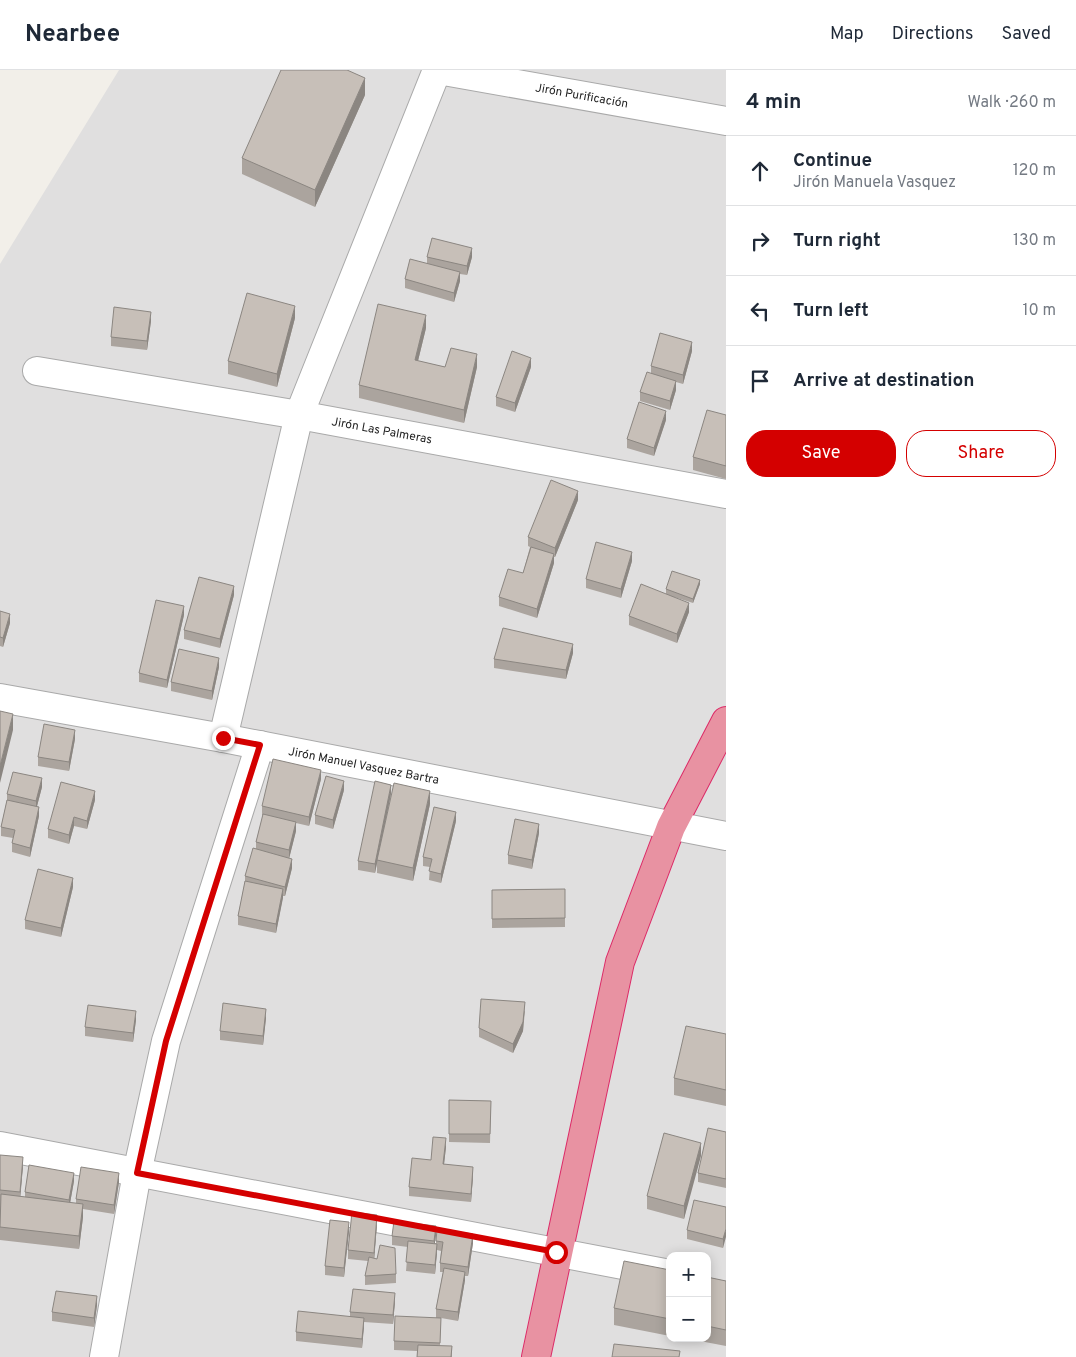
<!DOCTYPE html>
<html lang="en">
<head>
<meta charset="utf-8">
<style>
	body { margin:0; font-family:Overpass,sans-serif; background:#f6f6f7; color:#1f2937 }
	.controls { position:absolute; right:15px; bottom:15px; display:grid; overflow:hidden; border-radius:10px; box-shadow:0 2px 12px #0003 }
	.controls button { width:45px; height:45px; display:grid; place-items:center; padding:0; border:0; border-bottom:1px solid #e0e1e3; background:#fff; color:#1f2937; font:25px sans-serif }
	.stop { position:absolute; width:15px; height:15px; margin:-11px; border:4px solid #d40000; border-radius:50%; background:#fff }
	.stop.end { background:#d40000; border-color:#fff; box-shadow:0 1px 5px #0008 }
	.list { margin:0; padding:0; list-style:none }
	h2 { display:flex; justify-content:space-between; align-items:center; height:65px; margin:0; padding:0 20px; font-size:21px }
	h2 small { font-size:16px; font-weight:400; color:#747a83 }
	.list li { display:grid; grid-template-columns:32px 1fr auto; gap:15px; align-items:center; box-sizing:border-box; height:70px; padding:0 20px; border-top:1px solid #e0e1e3 }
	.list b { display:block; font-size:19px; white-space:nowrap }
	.list p { margin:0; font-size:16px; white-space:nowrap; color:#747a83 }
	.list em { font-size:16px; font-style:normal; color:#747a83 }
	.actions { display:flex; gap:10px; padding:15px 20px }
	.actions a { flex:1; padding:11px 0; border:1px solid #d40000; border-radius:20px; text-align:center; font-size:18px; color:#d40000 }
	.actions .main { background:#d40000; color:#fff }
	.icon { flex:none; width:28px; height:28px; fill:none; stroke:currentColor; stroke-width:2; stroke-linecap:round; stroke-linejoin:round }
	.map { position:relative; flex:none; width:726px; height:1287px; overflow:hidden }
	header { display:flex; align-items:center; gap:30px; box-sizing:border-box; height:70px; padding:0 25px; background:#fff; border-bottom:1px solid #e0e1e3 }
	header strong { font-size:24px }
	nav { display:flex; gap:28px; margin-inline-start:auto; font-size:18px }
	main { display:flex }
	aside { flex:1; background:#fff }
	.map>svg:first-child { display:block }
	.residential { fill:#e0dfdf; fill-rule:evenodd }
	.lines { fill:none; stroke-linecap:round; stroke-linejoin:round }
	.minor-casing { stroke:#a9a9a9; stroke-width:30 }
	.highway-casing { stroke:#dc2a67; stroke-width:30 }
	.minor { stroke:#fff; stroke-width:28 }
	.highway { stroke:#e892a2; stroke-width:28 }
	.wall { fill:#aba49e }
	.shaded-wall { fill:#8b8681 }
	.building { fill:#c7bfb8; stroke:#8b8681 }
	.route { stroke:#d40000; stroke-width:6 }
	.labels { text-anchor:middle; stroke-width:4.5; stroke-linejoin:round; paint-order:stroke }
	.street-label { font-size:12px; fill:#222; stroke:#fff }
</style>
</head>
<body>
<header>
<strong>Nearbee</strong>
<nav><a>Map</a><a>Directions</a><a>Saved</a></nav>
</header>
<main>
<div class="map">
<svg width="726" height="1287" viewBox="0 0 726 1287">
	<rect width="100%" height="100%" fill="#f2efe9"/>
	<path class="residential" d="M119 0H726V1287H0V194ZM670 1186H707V1268H670Z"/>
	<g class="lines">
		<defs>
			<g id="minor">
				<path id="s1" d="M438 0 726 51"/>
				<path id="s2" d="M37 301 299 345 726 424"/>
				<path id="s3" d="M0 628 223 668 726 766"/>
				<path d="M223 668 299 345 437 0"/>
				<path d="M0 1076 670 1204"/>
				<path d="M104 1287 137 1103 166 971 260 675"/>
			</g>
			<path id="highway" d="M536 1287 620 892 671 757 726 651"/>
		</defs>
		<use href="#minor" class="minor-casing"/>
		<use href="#highway" class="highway-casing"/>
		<use href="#minor" class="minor"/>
		<use href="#highway" class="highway"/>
	</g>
	<path class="wall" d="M365 25 315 137 242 104V88Z
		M427 187H472L467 205 460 204V211L454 232 405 218V209L427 193Z
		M295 248 277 317 228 304V291Z
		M151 251 147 280 111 276V267Z
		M426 258 418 291 445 297H477L464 353 359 328V315Z
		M692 281 683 314 676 312V320L670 340 640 331V322L651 303V296Z
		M531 297 515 342 496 336V327Z
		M726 345V409L693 400V387Z
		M666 350 654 386 627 378V369Z
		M578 430 555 487H554V493L537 548 499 536V527L523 503 530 477 528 476V467Z
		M632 491 621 528 586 518V509Z
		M700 514 693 533 674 527 689 542 677 573 629 555V546L666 524V519Z
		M234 525 220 578 184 569V560Z
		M0 541 10 553 3 577 0 576Z
		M184 545 167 618 139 612V603Z
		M573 583 566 609 494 598V589Z
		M219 597 212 630 171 621V612Z
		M75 669 69 701 38 696V687Z
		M321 709 309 756 296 753V761L289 788 292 798 285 826H283L276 863 238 855V846L245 811V806L256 779V772L263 745H262V736Z
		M42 717 37 736 39 746 30 787 12 782V773L13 768 1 766V757L7 730V724Z
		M344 720 333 759 315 754V745Z
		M391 724 375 803 358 800V791Z
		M95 730 87 759 74 756 69 774 48 768V759Z
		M430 734 413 811 377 803V790Z
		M456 751 441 813 429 810 430 797 423 796V787Z
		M539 763 532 799 508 794V785Z
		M73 817 61 867 25 859V850Z
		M565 819V857L492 858V820Z
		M525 941 523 961 513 983 479 967V958Z
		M266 948 263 975 220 970V961Z
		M136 950 133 972 85 966V957Z
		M726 964V1036L674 1025V1008Z
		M449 1030 491 1031 490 1073 449 1072Z
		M726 1062V1118L698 1112V1103Z
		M701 1073 684 1149 647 1139V1126Z
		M446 1077 444 1094 473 1106 471 1132 409 1126V1117L431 1090Z
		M0 1085 23 1096 20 1126 25 1127V1122L74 1111 70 1133H76V1129L119 1112 114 1144 83 1139V1147L79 1179 0 1170Z
		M726 1137 723 1178 687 1169V1160Z
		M377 1154 374 1188 396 1204V1213L365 1215V1206L368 1191 348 1189V1180Z
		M349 1161 344 1207 325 1205V1196Z
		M436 1165 435 1173H436V1171L473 1173 468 1206H465V1210L458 1251 441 1248 440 1276H452V1287H417V1281L394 1280V1271L439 1248H436V1239L443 1202H440V1193L441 1181 437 1180 435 1204 406 1201 408 1177 392 1175V1166Z
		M670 1200V1266L614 1255V1238Z
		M707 1207 726 1211V1276L684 1268H707Z
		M395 1231 393 1254 364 1252 362 1278 296 1271V1262L350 1246V1242Z
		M97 1235 94 1257 52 1251V1242Z"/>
	<path class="shaded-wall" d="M365 8V25L315 137V120Z
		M472 178V187L467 205V196Z
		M460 202V211L454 232V223Z
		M295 236V248L277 317V304Z
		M151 242V251L147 280V271Z
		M426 245V258L415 303V290Z
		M692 272V281L683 314V305Z
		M477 284V297L464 353V340Z
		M531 288V297L515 342V333Z
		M676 311V320L670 340V331Z
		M666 341V350L654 386V378Z
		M578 421V430L555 487V478Z
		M632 482V491L621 528V519Z
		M554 484V493L537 548V539Z
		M700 510V514L693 533V529Z
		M234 516V525L220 578V569Z
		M689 533V542L677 573V564Z
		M184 536V545L167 618V610Z
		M10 544V553L3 577V568Z
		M573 574V583L566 609V600Z
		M219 588V597L212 630V621Z
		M13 644V660L0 713V696Z
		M75 660V669L69 701V692Z
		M321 700V709L309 756V747Z
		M42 708V717L36 740V731Z
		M344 711V720L333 759V750Z
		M391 715V724L375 803V794Z
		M95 721V730L87 759V751Z
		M430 721V734L413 811V798Z
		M39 737V746L30 787V778Z
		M456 742V751L441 813V804Z
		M74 747V756L69 774V765Z
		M296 752V761L289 789V780Z
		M539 754V763L532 799V790Z
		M292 789V798L285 826V817Z
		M73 808V817L61 867V858Z
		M283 819V828L276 863V854Z
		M525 932 523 961 513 983V974Z
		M266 939V948L263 975V966Z
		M136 941V950L133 972V963Z
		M446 1068V1077L443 1103V1094Z
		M701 1073V1086L684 1149V1136Z
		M23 1087V1096L20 1131V1122Z
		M473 1097V1106L471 1132V1124Z
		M74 1103V1111L69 1139V1130Z
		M119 1103V1112L114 1144V1135Z
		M83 1134V1147L79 1179V1166Z
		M377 1145V1154L374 1192V1183Z
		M349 1152V1161L344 1207V1198Z
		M436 1156V1165L434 1180V1171Z
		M726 1159V1167L723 1178V1169Z
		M473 1164V1173L468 1206V1197Z
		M437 1174V1183L435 1204V1195Z
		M465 1202V1210L458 1251V1242Z
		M395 1223V1231L393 1254V1245Z
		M97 1226V1235L94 1257V1248Z
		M364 1248V1257L362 1278V1269Z"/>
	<path class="building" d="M281 0H347L365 8 315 120 242 88Z
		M432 168 472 178 467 196 427 187Z
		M410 189 460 202 454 223 405 209Z
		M247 223 295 236 277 304 228 291Z
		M378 234 426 245 415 290 445 297 451 278 477 284 464 340 359 315Z
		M114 237 151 242 147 271 111 267Z
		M660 263 692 272 683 305 651 296Z
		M512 281 531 288 515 333 496 327Z
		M647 302 676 311 670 331 640 322Z
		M639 332 666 341 654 378 627 369Z
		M707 340 726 345V396L693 387Z
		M551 410 578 421 555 478 528 467Z
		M596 472 632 482 621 519 586 509Z
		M531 477 554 484 537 539 499 527 508 499 523 503Z
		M672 501 700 510 693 529 666 519Z
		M199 507 234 516 220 569 184 560Z
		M641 514 689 533 677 564 629 546Z
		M156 530 184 536 167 610 139 603Z
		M0 541 10 544 3 568 0 567Z
		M503 558 573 574 566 600 494 589Z
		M179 579 219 588 212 621 171 612Z
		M0 641 13 644 0 696Z
		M44 654 75 660 69 692 38 687Z
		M273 689 321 700 309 747 262 736Z
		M13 702 42 708 36 731 7 724Z
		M326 706 344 711 333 750 315 745Z
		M375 711 391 715 375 794 358 791Z
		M61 712 95 721 87 751 74 747 69 765 48 759Z
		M394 713 430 721 413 798 377 790Z
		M7 730 39 737 30 778 12 773 15 760 1 757Z
		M434 737 456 742 441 804 429 801 432 789 423 787Z
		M263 744 296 752 289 780 256 772Z
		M515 749 539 754 532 790 508 785Z
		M253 778 292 789 285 817 245 806Z
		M38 799 73 808 61 858 25 850Z
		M245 811 283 819 276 854 238 846Z
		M565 819V848L492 849V820Z
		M481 929 525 932 523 952 513 974 479 958Z
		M223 933 266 939 263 966 220 961Z
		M88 935 136 941 133 963 85 957Z
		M686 956 726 964V1020L674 1008Z
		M449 1030 491 1031 490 1064H449Z
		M708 1058 726 1062V1109L698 1103Z
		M664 1063 701 1073 684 1136 647 1126Z
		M433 1067 446 1068 443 1094 473 1097 471 1124 409 1117 412 1088 431 1090Z
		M0 1085 23 1087 20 1122 0 1120Z
		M29 1095 74 1103 69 1130 25 1122Z
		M81 1097 119 1103 114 1135 76 1129Z
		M1 1124 83 1134 79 1166 0 1157Z
		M694 1130 726 1137V1159L723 1169 687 1160Z
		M352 1142 377 1145 374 1183 348 1180Z
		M330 1150 349 1152 344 1198 325 1196Z
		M394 1151 436 1156 434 1171 392 1166Z
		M437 1159 473 1164 468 1197 440 1193 443 1172 436 1171Z
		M408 1171 437 1174 435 1195 406 1192Z
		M380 1175 395 1178 396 1204 365 1206 369 1187 377 1189Z
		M624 1191 670 1200V1249L614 1238Z
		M444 1198 465 1202 458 1242 436 1239Z
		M707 1207 726 1211V1260L707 1256Z
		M353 1219 395 1223 393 1245 350 1242Z
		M56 1221 97 1226 94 1248 52 1242Z
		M298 1241 364 1248 362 1269 296 1262Z
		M395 1246 441 1248 440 1273 394 1271Z
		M614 1274 680 1281 679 1287H612Z
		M418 1275 452 1276 451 1287H417Z"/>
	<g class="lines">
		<path class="route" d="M223 668 260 675 166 971 137 1103 556 1182"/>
	</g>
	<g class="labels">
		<g class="street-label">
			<text dy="4" stroke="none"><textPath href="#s1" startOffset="146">Jirón Purificación</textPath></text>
			<text dy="4" stroke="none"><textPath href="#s2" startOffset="350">Jirón Las Palmeras</textPath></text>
			<text dy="4" stroke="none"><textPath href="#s3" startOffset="370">Jirón Manuel Vasquez Bartra</textPath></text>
		</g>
	</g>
</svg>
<div class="controls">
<button>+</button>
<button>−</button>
</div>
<div class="stop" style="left:556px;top:1182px"></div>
<div class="stop end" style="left:223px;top:668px"></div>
</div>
<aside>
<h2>4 min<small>Walk · 260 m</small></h2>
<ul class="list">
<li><svg class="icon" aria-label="ahead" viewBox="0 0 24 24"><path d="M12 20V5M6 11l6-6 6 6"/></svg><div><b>Continue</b><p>Jirón Manuela Vasquez</p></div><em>120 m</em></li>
<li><svg class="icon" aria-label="right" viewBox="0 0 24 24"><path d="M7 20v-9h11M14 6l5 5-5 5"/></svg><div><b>Turn right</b></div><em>130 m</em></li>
<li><svg class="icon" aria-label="left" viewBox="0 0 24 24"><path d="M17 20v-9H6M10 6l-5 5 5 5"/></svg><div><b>Turn left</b></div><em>10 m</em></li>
<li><svg class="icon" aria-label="arrive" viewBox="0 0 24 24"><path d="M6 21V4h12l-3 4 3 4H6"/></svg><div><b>Arrive at destination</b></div></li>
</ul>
<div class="actions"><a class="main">Save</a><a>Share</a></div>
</aside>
</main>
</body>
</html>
